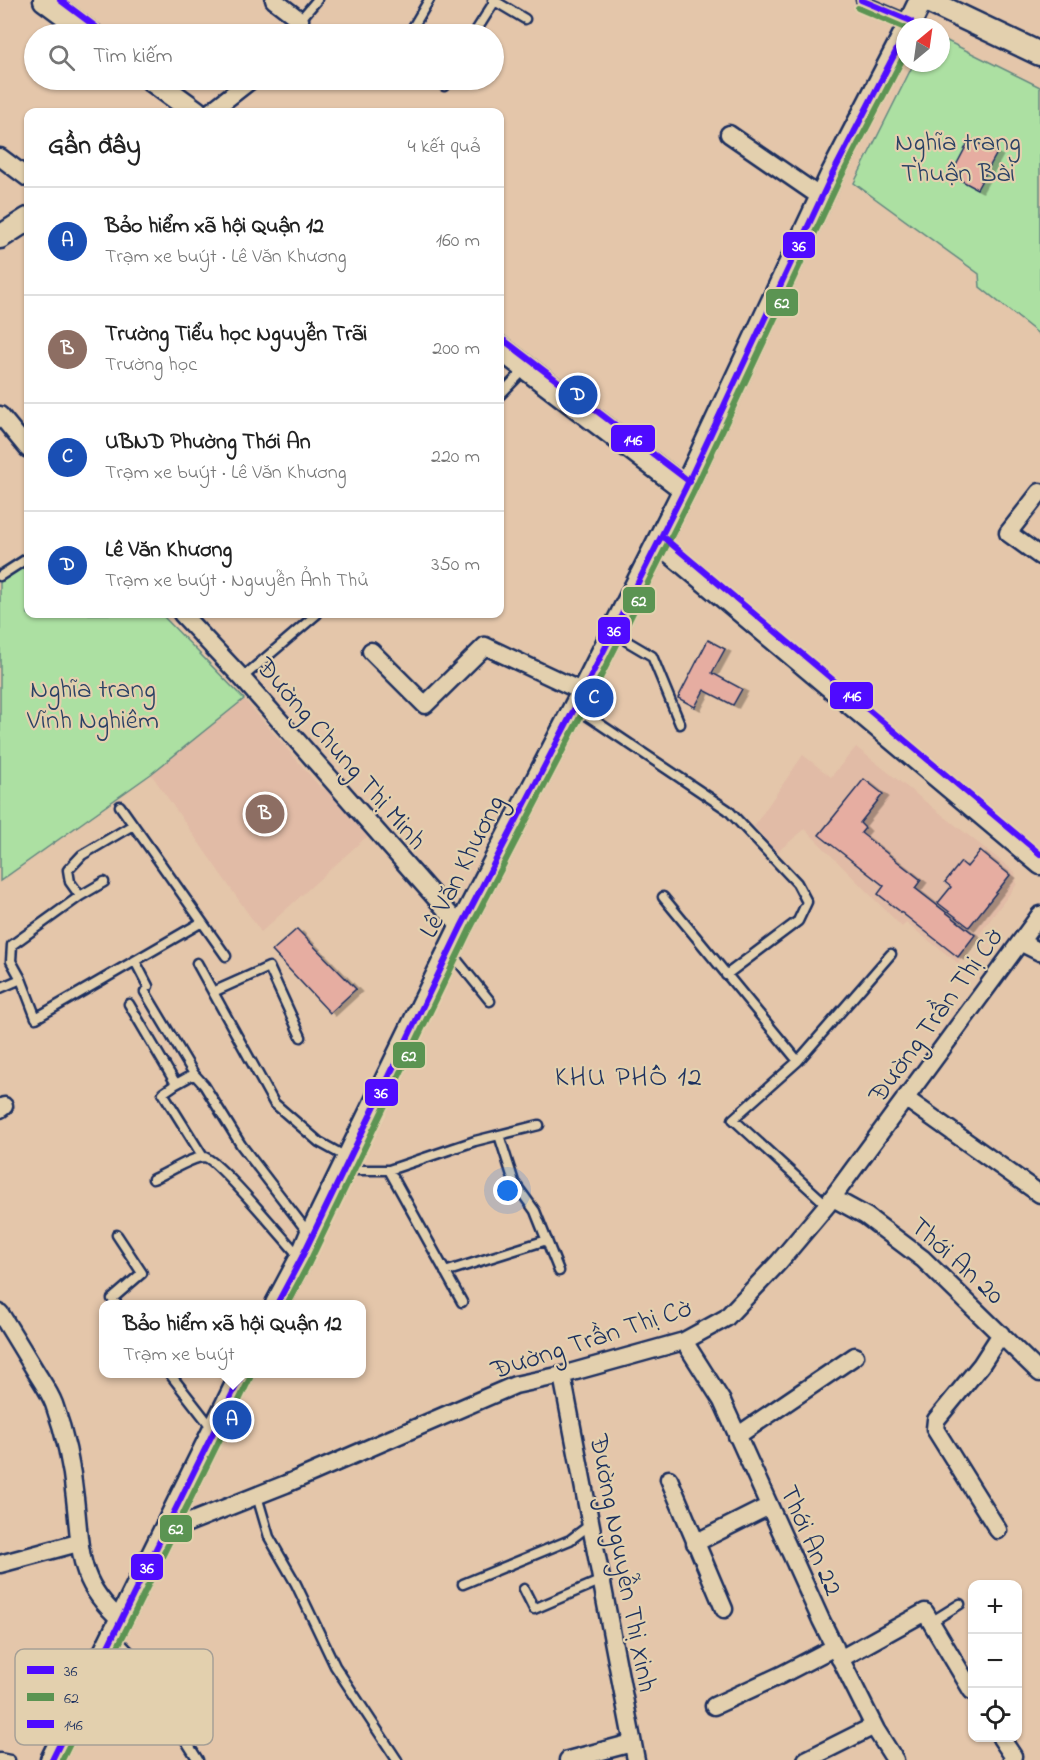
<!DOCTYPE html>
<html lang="vi">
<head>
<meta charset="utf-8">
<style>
	body { margin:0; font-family:"Indie Flower",sans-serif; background:#f2f2f2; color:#222 }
	.controls { position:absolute; right:18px; bottom:18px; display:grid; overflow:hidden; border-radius:12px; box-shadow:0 2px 4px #0004 }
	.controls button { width:54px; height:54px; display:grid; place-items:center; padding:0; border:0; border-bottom:2px solid #e0e0e0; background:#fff; color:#222; font:30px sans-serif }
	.compass { position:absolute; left:896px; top:18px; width:54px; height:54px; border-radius:50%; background:#fff; box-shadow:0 2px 4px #0004; rotate:29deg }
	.you { position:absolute; left:508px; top:1191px; width:21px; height:21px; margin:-15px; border:4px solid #fff; border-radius:50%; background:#1a73e8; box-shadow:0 0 0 9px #1a73e833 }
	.badge { display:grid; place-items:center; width:39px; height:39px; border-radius:50%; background:#1b2f5e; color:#fff; font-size:20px; font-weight:700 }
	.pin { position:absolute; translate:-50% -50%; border:3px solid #fff; box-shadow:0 2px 6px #0006 }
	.popup { position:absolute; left:99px; top:1300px; width:267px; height:78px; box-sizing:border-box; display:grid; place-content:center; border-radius:12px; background:#fff; filter:drop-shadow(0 2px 4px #0005); font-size:20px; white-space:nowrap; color:#767676 }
	.popup b { font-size:22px; color:#222 }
	.popup::after { content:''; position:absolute; left:50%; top:100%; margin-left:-12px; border:12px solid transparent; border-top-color:#fff }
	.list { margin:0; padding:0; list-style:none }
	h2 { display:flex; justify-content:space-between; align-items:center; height:78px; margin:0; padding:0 24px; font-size:26px }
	h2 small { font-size:20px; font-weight:400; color:#767676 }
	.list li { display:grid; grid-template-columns:39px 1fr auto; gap:18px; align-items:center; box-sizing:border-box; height:108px; padding:0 24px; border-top:2px solid #e0e0e0 }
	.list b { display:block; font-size:22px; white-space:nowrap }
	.list p { margin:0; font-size:20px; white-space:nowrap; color:#767676 }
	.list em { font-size:20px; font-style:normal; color:#767676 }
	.icon { flex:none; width:33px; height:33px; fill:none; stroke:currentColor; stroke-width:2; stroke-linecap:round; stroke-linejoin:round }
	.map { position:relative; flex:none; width:1040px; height:1760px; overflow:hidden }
	.search { position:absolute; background:#fff; box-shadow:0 2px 4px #0004; left:24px; top:24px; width:480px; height:66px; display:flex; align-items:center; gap:15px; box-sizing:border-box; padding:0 21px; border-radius:33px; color:#767676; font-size:22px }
	.panel { position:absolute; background:#fff; box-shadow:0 2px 4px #0004; left:24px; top:108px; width:480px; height:510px; border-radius:12px }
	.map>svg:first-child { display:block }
	.built { fill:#e1bba6 }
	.green { fill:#ace0a2; stroke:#648880; stroke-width:1.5 }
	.building { fill:#e6ada1; stroke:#1b2f5e; stroke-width:1.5; filter:url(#shadow) }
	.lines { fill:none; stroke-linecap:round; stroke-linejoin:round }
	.lane-casing { stroke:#1b2f5e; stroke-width:13 }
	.street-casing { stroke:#1b2f5e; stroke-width:21 }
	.secondary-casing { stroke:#1b2f5e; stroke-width:27 }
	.lane { stroke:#e3d0ae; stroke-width:8 }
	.street { stroke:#e3d0ae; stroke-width:16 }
	.secondary { stroke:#e3d0ae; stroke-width:22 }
	.bus-1-casing { stroke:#e3d0ae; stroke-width:10 }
	.bus-2-casing { stroke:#e3d0ae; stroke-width:10 }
	.bus-3-casing { stroke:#e3d0ae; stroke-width:10 }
	.bus-1 { stroke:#4f0aff; stroke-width:6 }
	.bus-2 { stroke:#5b9452; stroke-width:6 }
	.bus-3 { stroke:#4f0aff; stroke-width:6 }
	.labels { text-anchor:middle; stroke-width:4.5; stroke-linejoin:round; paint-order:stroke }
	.park-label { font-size:27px; fill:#2a4165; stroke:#e3d0ae }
	.street-label { font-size:27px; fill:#1b2f5e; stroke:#e3d0ae }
	.neighbourhood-label { font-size:28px; letter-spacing:1.5px; fill:#1b2f5e; stroke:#e3d0ae }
	.key { fill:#e3d0ae; stroke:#a7a096; stroke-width:1.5 }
	.key-label { font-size:16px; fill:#1b2f5e }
	.line-badge { stroke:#e3d0ae; stroke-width:2 }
	.badge-label { font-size:16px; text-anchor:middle; font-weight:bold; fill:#fff }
</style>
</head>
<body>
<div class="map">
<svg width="1040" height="1760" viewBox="0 0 1040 1760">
	<defs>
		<filter id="shadow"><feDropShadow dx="5.5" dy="3" stdDeviation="0" flood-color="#0004"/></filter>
	</defs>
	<rect width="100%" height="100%" fill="#e4c6aa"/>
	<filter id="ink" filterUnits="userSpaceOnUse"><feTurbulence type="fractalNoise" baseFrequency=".0167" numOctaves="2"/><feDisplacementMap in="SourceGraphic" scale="12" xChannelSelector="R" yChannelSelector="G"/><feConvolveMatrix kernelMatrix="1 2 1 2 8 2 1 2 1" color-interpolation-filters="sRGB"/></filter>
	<g filter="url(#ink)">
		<path class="built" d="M244 699 321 788 333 792 370 836 364 839 261 932 151 774Z
			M856 747 1015 872 1017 884 958 963 906 923 902 927 805 829 777 852 754 826 803 755 831 777Z"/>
		<path class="green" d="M941 38 1040 87V335L980 287 979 274 854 183 914 63H941Z
			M28 551V614H161L244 699 151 774 0 881V569Z"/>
		<path class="building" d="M970 139 997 153 977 189 951 175Z
			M708 640 725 649 712 673 742 689 733 705 704 690 695 707 678 698Z
			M864 779 883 794 860 823 865 828 861 833 921 880 915 888 975 935 958 957 878 894 884 886 819 835Z
			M980 851 1010 875 969 927 938 903 951 887 945 882 961 862 967 867Z
			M297 929 356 989 330 1013 272 951Z"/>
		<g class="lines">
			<defs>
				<path id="lane" d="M493 0 525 19
					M861 0 911 21
					M300 20 317 0
					M409 34 429 0
					M474 34 495 1
					M444 86 447 80
					M500 395 525 369
					M0 576 28 558
					M613 633 652 656 680 724
					M242 678 317 614
					M576 708 728 810 797 883 807 902 798 921 726 975
					M120 806 226 956
					M104 882 80 896 12 945 11 961 21 979 36 1018 202 922
					M80 896 70 882 68 870 82 855 133 825
					M663 897 798 1061 733 1119 827 1205
					M452 954 490 1001
					M135 961 148 986
					M197 963 274 1103 319 1142 348 1158
					M0 988 21 979
					M145 992 194 1074
					M213 992 269 967 301 1037
					M129 1004 176 1084 163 1093 203 1157
					M798 1061 891 954
					M176 1084 194 1074 204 1085 241 1145 310 1235
					M499 1135 514 1182 535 1211 559 1271
					M346 1165 356 1170H389L475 1141 539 1125
					M389 1170 462 1302
					M153 1179C166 1174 191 1157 204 1157 217 1158 286 1242 300 1257
					M117 1235 142 1273 112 1299 117 1304
					M445 1272 547 1240
					M170 1374 212 1428
					M257 1496 269 1537 296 1584 335 1666 397 1760
					M463 1584 570 1540 591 1524
					M524 1589 534 1609 602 1580
					M931 1622 960 1604
					M115 1637 156 1679 179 1730 198 1760
					M0 1758 10 1760"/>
				<path id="street" d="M274 0 300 20 295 34
					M210 112 251 80
					M729 134 822 198
					M0 157 28 178
					M0 415 28 449
					M1040 492 1008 533 1040 556
					M657 544 1040 866
					M182 614 242 678 461 927
					M371 651 425 705 485 646 583 692
					M1020 942 1040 952
					M905 1098 1040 1194
					M0 1109 4 1106
					M833 1198 866 1216 923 1259 1040 1373
					M0 1313C12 1332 24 1352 36 1372 42 1382 50 1393 54 1404 65 1434 72 1467 75 1498 81 1550 77 1582 120 1619
					M684 1341 722 1401 821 1620 876 1730 895 1760
					M562 1375 636 1760
					M737 1436 855 1356
					M669 1479 724 1609
					M998 1530 935 1429 936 1420 981 1365 1001 1334
					M165 1532 286 1484 515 1385 562 1375 684 1341 726 1318 779 1262 827 1205 1040 915
					M695 1543 769 1506
					M0 1564 78 1543
					M840 1659 925 1612 972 1691
					M714 1706 781 1675 835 1647
					M1001 1738 1013 1756 1012 1760
					M568 1760 632 1743
					M806 1760 874 1726"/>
				<path id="secondary" d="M45 0 91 34
					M926 0 1040 54
					M908 27 921 0
					M152 80 196 112
					M0 237 28 219
					M500 348 685 489
					M277 1304 301 1259 311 1235 461 927 583 692 685 489 832 175 905 34
					M52 1760 242 1374"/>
			</defs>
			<use href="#lane" class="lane-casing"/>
			<use href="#street" class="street-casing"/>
			<use href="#secondary" class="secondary-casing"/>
			<use href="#lane" class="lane"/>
			<use href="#street" class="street"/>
			<use href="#secondary" class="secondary"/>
			<defs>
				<path id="bus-1" d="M861 0 911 21
					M277 1304 301 1259 461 927 583 692 685 489 832 175 905 34
					M52 1760 242 1374"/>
				<path id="bus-2" d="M858 8 905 28
					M287 1304 309 1263 469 931 591 696 693 493 840 179 905 54
					M62 1760 250 1378"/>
				<path id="bus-3" d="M60 0 96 27
					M505 341 690 482
					M663 537 1040 854"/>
			</defs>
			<use href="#bus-1" class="bus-1-casing"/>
			<use href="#bus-2" class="bus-2-casing"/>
			<use href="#bus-3" class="bus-3-casing"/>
			<use href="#bus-1" class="bus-1"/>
			<use href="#bus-2" class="bus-2"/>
			<use href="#bus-3" class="bus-3"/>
		</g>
	</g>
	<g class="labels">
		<g class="park-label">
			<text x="958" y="150">Nghĩa trang<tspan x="958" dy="31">Thuận Bài</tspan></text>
			<text x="93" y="697">Nghĩa trang<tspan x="93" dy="31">Vĩnh Nghiêm</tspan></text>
		</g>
		<g class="street-label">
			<text transform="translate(342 753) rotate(49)" y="9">Đường Chung Thị Minh</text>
			<text transform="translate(461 866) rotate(-63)" y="9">Lê Văn Khương</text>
			<text transform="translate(935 1015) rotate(-54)" y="9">Đường Trần Thị Cờ</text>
			<text transform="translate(958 1260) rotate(42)" y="9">Thới An 20</text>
			<text transform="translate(591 1338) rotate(-18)" y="9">Đường Trần Thị Cờ</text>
			<text transform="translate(812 1540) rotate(66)" y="9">Thới An 22</text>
			<text transform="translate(624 1563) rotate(79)" y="9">Đường Nguyễn Thị Xinh</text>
		</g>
		<g class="neighbourhood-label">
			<text x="629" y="1085">KHU PHỐ 12</text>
		</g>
	</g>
	<rect x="15" y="1649" width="198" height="96" rx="9" class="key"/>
	<rect x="27" y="1666" width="27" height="8" fill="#4f0aff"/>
	<rect x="27" y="1693" width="27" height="8" fill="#5b9452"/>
	<rect x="27" y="1720" width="27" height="8" fill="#4f0aff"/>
	<g class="key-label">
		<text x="64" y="1676">36</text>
		<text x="64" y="1703">62</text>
		<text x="64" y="1730">146</text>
	</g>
	<g class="line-badge">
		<rect x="782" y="231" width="34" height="28" rx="6" fill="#4f0aff"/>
		<rect x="765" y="288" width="34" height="29" rx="6" fill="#5b9452"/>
		<rect x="610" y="424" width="46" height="29" rx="6" fill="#4f0aff"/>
		<rect x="622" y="586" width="34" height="28" rx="6" fill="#5b9452"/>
		<rect x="597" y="616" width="34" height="29" rx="6" fill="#4f0aff"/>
		<rect x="829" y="681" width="45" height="29" rx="6" fill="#4f0aff"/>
		<rect x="392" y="1041" width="34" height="28" rx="6" fill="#5b9452"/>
		<rect x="364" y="1078" width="35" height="29" rx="6" fill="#4f0aff"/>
		<rect x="159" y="1514" width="34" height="29" rx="6" fill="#5b9452"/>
		<rect x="130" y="1553" width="34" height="28" rx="6" fill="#4f0aff"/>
	</g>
	<g class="badge-label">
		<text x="799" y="251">36</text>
		<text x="782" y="308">62</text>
		<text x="633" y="445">146</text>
		<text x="639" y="606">62</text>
		<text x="614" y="636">36</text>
		<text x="852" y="701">146</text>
		<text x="409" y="1061">62</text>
		<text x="381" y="1098">36</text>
		<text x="176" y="1534">62</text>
		<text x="147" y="1573">36</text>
	</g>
</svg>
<div class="controls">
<button>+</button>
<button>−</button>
<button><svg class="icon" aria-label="locate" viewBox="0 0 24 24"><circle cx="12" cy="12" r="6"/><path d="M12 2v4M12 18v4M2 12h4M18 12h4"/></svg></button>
</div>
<svg class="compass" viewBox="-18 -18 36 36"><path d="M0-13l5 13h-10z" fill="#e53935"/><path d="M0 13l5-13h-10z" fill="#767676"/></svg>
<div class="you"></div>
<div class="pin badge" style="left:232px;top:1420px;background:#1a4fb4">A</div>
<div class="popup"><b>Bảo hiểm xã hội Quận 12</b>Trạm xe buýt</div>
<div class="pin badge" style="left:265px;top:814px;background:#8d6e63">B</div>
<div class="pin badge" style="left:594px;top:698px;background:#1a4fb4">C</div>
<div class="pin badge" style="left:578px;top:395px;background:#1a4fb4">D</div>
<div class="search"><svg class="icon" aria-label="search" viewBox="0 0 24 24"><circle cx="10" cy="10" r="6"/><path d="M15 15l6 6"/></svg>Tìm kiếm</div>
<section class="panel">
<h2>Gần đây<small>4 kết quả</small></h2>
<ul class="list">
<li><span class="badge" style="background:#1a4fb4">A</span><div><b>Bảo hiểm xã hội Quận 12</b><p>Trạm xe buýt · Lê Văn Khương</p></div><em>160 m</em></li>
<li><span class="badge" style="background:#8d6e63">B</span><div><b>Trường Tiểu học Nguyễn Trãi</b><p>Trường học</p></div><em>200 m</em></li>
<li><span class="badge" style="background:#1a4fb4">C</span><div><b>UBND Phường Thới An</b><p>Trạm xe buýt · Lê Văn Khương</p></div><em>220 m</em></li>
<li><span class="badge" style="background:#1a4fb4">D</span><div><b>Lê Văn Khương</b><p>Trạm xe buýt · Nguyễn Ảnh Thủ</p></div><em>350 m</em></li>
</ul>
</section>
</div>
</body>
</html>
